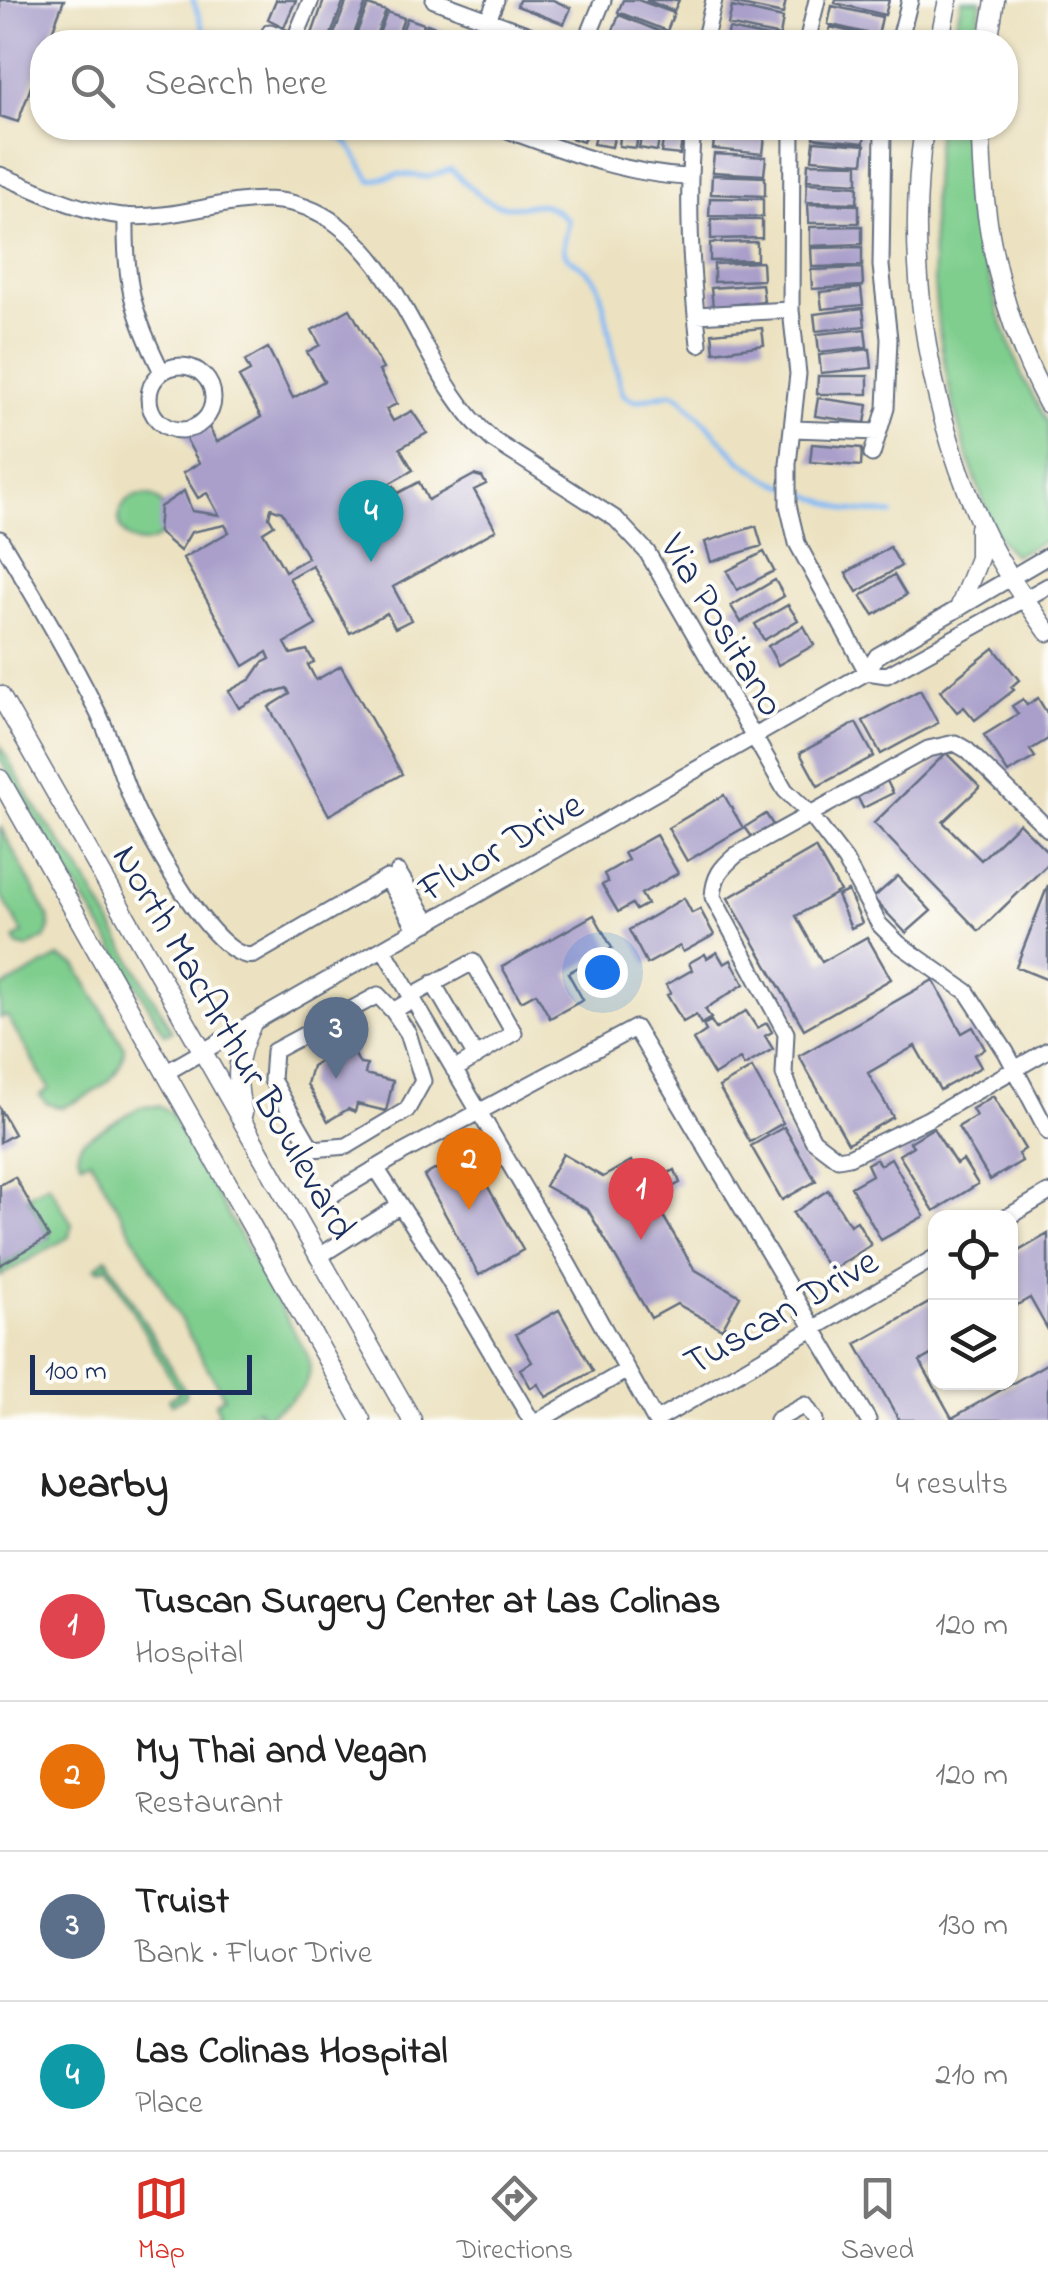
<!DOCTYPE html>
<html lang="en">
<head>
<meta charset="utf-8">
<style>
	body { margin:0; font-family:"Indie Flower",sans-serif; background:#f6f6f6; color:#222 }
	.controls { position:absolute; right:30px; bottom:30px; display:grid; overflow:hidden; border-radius:20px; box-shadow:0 2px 8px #0004 }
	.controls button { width:90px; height:90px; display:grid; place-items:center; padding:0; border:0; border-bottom:2px solid #e0e0e0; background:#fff; color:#222; font:50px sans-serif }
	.scale { position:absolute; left:30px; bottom:25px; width:222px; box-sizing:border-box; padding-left:10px; border:5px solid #1b2f5e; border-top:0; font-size:28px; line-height:35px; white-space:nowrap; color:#1b2f5e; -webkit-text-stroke:8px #fdfcf7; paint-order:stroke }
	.you { position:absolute; left:602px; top:972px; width:35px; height:35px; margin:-25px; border:8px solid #fff; border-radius:50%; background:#1a73e8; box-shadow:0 0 0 15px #1a73e833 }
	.badge { display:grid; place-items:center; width:65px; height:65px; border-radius:50%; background:#d93025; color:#fff; font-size:32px; font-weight:700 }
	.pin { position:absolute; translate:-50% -82px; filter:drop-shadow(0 2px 5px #0008) }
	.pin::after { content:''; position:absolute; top:52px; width:35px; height:30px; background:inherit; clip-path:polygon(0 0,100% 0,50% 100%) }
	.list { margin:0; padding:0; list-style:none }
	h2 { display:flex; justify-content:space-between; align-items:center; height:130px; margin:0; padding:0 40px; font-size:42px }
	h2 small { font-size:32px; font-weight:400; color:#767676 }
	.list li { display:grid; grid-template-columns:65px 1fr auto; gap:30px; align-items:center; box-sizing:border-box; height:150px; padding:0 40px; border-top:2px solid #e0e0e0 }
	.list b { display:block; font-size:38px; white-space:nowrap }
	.list p { margin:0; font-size:32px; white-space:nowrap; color:#767676 }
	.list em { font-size:32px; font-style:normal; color:#767676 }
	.icon { flex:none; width:55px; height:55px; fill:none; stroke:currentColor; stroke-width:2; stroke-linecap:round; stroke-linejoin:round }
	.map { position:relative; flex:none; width:1048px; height:1420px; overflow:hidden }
	.search { position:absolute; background:#fff; box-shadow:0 2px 8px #0004; left:30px; right:30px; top:30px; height:110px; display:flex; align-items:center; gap:25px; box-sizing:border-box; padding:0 35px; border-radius:40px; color:#767676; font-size:38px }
	.sheet { height:730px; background:#fff }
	nav { display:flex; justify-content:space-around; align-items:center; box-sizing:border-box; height:140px; border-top:2px solid #e0e0e0; background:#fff; font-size:28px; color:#767676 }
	nav a { display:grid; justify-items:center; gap:5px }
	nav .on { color:#d93025 }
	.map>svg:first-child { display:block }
	.green { fill:#7fce8e; stroke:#4d7e76; stroke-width:2.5 }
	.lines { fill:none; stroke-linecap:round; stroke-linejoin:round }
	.stream { stroke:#85bbf5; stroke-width:5 }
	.building { fill:#a99fca; fill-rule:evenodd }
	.minor-casing { stroke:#646e81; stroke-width:19 }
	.major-casing { stroke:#646e81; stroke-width:21 }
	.minor { stroke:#fff; stroke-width:15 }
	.major { stroke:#fff; stroke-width:18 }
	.labels { text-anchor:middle; stroke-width:8; stroke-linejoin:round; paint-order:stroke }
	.street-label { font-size:40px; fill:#1b2f5e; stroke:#fdfcf7 }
</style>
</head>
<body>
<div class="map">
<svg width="1048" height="1420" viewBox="0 0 1048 1420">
	<rect width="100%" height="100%" fill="#fdfcf7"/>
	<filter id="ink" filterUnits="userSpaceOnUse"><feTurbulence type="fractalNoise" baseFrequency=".01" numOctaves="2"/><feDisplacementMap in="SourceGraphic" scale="20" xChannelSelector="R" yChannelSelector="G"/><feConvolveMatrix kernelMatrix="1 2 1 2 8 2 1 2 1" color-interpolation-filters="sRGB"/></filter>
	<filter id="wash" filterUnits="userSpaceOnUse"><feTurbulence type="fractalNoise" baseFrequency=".0048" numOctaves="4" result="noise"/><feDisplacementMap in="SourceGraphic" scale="40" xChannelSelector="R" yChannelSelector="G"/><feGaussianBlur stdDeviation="2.25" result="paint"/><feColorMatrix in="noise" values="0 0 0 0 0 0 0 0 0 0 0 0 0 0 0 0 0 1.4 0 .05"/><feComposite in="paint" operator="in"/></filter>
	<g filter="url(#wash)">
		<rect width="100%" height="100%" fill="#ece2c1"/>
		<path class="green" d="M962 0H981L976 42H951Z
			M938 128H969L980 243 1000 317 1022 376 1048 424V540L1014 555C994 539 988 512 979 489 936 374 923 249 938 128Z
			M119 519a24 24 0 1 1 48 0a24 24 0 1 1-48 0Z
			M0 745 33 803 82 873 172 1031 165 1034C112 941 53 852 0 759Z
			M0 826 48 916 50 928 46 937 27 948 18 946 14 939 23 933 0 893Z
			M59 957 76 965 124 1047C123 1081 90 1096 61 1108L46 1103 40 1095 49 1089 7 1016 0 1018V989Z
			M158 1106 170 1112 308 1356C318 1388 287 1403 264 1418L257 1409 237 1420H211L220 1414 215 1403 224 1397 90 1159 82 1163C76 1156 77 1146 84 1140L140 1107Z
			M49 1184 72 1224 69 1237 0 1276V1266L50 1238 27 1196Z
			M107 1258 186 1393 185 1397 172 1404 169 1399 179 1393 107 1266 99 1270 95 1268Z"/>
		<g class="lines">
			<path class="stream" d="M193 0 208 42
				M326 128 348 143 371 181 399 174 428 177 451 169C465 182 483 203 502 206 536 211 536 192 568 220 568 229 562 240 564 250 566 263 591 265 599 288 610 322 612 360 623 394L635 401 671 393 680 396 741 461 768 479 847 510 892 514"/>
		</g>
		<g id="blocks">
			<path class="building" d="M0 0H64L48 42H42V57L18 122 0 116Z
				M276 0H296L284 27 268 19Z
				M324 0H344L329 40 312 34Z
				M347 0H367L351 42H331Z
				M519 0H553L571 8 564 24 517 6Z
				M623 0H638L674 13 667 31 618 12Z
				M646 0H679L674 11Z
				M733 0H786L783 14 732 3Z
				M836 0H889L885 15 835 3Z
				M368 5 386 11 373 42H353Z
				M832 6 882 17 878 36 828 24Z
				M732 7 783 18 780 36 728 25Z
				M387 12 404 18 395 42H376Z
				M619 15 666 34 663 42H638L612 33Z
				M407 18 424 24 417 42H398Z
				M427 24 445 31 440 42H420Z
				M830 27 877 38 876 42H827Z
				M729 29 778 39 777 42H726Z
				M568 128H588L583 142 565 136Z
				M597 128H616L612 147 593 144Z
				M621 128H639L636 148 619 146Z
				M643 128H661L657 151 639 148Z
				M665 128H683L680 155 661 153Z
				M815 128H865L864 143 814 138Z
				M715 130 765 136 763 154 713 149Z
				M814 141 865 145 863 163 812 159Z
				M714 154 766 157 764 175 712 172Z
				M808 163 858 164V183L807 180Z
				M712 175 765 177V196L711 194Z
				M807 183 858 186 857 203 806 202Z
				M710 198 763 199V217L709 216Z
				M808 204 859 205V223H809Z
				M711 219 762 220V238L711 239Z
				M862 226V244L810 246V227Z
				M757 242V260L710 261V243Z
				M862 247V266L812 267 811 248Z
				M762 262 763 280 714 282V264Z
				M862 268 863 286 812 289 811 270Z
				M762 284 764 301 713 307 711 288Z
				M861 288 863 305 822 309 820 292Z
				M863 308 865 326 816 331 814 314Z
				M350 309 383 369 379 371 397 404 386 409 393 421 412 411 427 433 400 448 413 470 385 486 387 490 394 486 398 493 419 482 428 500 474 475 482 477 486 484 474 490 496 530 393 587 411 620 395 628 387 613 350 633 312 565 289 578 316 625 285 643 291 654 307 650 314 662 308 665 316 680 341 666 402 774 329 815 269 707 290 694 287 688 261 696 239 708 229 691 251 679 262 663 270 659 267 652 244 666 183 558 229 532 225 525 191 532 180 551 158 532 160 507 184 491 192 511 219 515 207 493 198 498 183 473 199 463 179 426 201 413 217 442 261 417 239 377 250 371 245 361 268 348 293 398 324 381 307 352 320 345 312 330ZM271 508 282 512 308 558 285 571 263 532 274 525 269 517Z
				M762 328 764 345 714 352 712 333Z
				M865 329 867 347 819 352 817 334Z
				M870 349 872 368 821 373 819 355Z
				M818 376H868V394H817Z
				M818 398 868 405 865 423 815 416Z
				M812 444 862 448 861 466 810 462Z
				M756 526 762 546 711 562 705 542Z
				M890 547 901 566 857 592 846 573Z
				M764 552 774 571 737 590 727 571Z
				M894 575 906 595 874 615 861 596Z
				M775 580 784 596 741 622 731 606Z
				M788 605 798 620 764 640 755 624Z
				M804 626 814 645 778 665 768 646Z
				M994 648 1019 680 1011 687 1014 690 975 720 964 707 957 712 940 691Z
				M920 690 938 723 881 754 863 721Z
				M1038 698 1048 715V739L1030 750 1035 757 1008 773 984 735 1018 714 1012 706 1023 699 1027 705Z
				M856 723 874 756 818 786 800 753Z
				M946 753 980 787 943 822 981 860 1019 823 1048 852V864L979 931 874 823Z
				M887 781 893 793 863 808 857 796Z
				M724 795 743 828 687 861 668 828Z
				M766 814 773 825 752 837 745 827Z
				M656 835 678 873 641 894 647 904 636 910 632 904 618 912 602 885 608 882 604 874 628 860 624 853Z
				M815 848 840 891 796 916 822 962 867 937 891 979 804 1029 728 898Z
				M898 876 931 911 906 933 873 898Z
				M1048 885V980L1016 967Z
				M848 891 862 923 851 928 837 896Z
				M684 898 692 913 700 909 714 935 683 952 680 946 647 964 629 930Z
				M594 915 612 948 568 973 583 1000 550 1018 536 993 521 1001 502 967Z
				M717 952 724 964 731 960 744 984 705 1009 711 1018 701 1024 696 1015 683 1022 667 995 671 993 666 985 692 970 689 963 705 954 707 958Z
				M933 980 962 1033 973 1027 985 1049 974 1055 981 1067 940 1090 915 1046 868 1073 893 1117 848 1143 799 1056Z
				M746 1011 757 1028 767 1023 772 1032 765 1036 773 1049 744 1066 740 1059 714 1075 693 1040 706 1031 703 1025 711 1021 716 1029Z
				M349 1044 360 1064 367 1065 365 1074 393 1081 386 1111 357 1104 355 1112 348 1109 328 1121 307 1084 312 1066Z
				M752 1068 783 1123 750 1142 719 1087Z
				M993 1096 1025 1149 1018 1154 1022 1161 990 1180 958 1127 976 1116 972 1109Z
				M0 1109 14 1134 0 1142Z
				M784 1127 816 1181 782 1200 751 1146Z
				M933 1128 956 1164 963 1160 978 1184 934 1211 899 1155 913 1146 910 1142Z
				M468 1151 523 1250 479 1275 424 1176Z
				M563 1154 603 1177 631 1161 644 1184 675 1170 680 1183 652 1197 694 1269 740 1296 722 1329 677 1304 651 1318 588 1210 545 1186Z
				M891 1158 924 1216 881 1240 851 1187 872 1175 867 1164 876 1159 880 1165Z
				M15 1177 49 1237 0 1265V1185Z
				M828 1190 850 1225 857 1221 871 1245 830 1271 793 1213Z
				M1048 1234V1330L1030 1298 1010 1309V1256Z
				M936 1299V1352L920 1361 952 1418 1048 1363V1420H899L856 1344Z
				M559 1310 593 1371 546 1397 538 1384 531 1388 520 1369 532 1362 516 1334Z"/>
		</g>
	</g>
	<g filter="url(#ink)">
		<use href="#blocks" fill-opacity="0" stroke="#646e81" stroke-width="2.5"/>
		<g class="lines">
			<defs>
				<path id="minor" d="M434 0 548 42
					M488 20 496 0
					M270 32 296 42
					M294 41 311 0
					M586 42 603 0
					M704 42 714 0
					M807 42 817 0
					M899 42 910 0
					M502 128C562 150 623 174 688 177
					M693 128C686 201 691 271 699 344
					M792 128 791 310 798 374 788 464V505L797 543 867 672
					M0 175C39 191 80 212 123 216 198 223 267 171 338 225 410 280 425 381 493 440L616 519 647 552 785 790 809 813 845 860 879 924 899 944 967 992 1006 1052 1048 1132
					M126 216C125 283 132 312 162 372
					M696 315 791 310
					M149 398a32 32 0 1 1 64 0a32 32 0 1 1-64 0Z
					M793 429 878 432
					M872 454 886 408 889 339 881 266 883 128
					M0 539C34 596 69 654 98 713 113 743 121 775 134 805 148 836 217 965 254 955L387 878 417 930
					M867 672 887 675 1048 586
					M1048 829 967 750 955 743 928 749 736 855C721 868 714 876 713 897L786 1033 784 1074 797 1108 813 1140 838 1159 849 1157 928 1119 1048 1050
					M398 872 429 923
					M384 950 559 1248 655 1420
					M433 983 476 1057
					M411 996 473 962 514 1033 454 1070
					M393 1011 408 1033 423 1081 407 1110 347 1146 312 1149 272 1080 274 1051 378 995 393 1011 413 999
					M165 1073 867 672 877 656 1048 556
					M328 1197 402 1153 635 1028 868 1420
					M400 1205 447 1277 531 1420
					M1006 1218 1048 1193
					M318 1257 400 1205 376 1168
					M540 1420 627 1370
					M657 1420 936 1257
					M777 1420 805 1405 815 1420"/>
				<path id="major" d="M939 42 948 0
					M988 42 995 0
					M924 128C905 258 925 394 977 515 994 558 1022 595 1048 632
					M981 128C981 223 1002 319 1048 404
					M960 606 979 558V528
					M0 695 412 1420
					M0 779 361 1420
					M243 1113C235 1080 236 1057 251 1026"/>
			</defs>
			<use href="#minor" class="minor-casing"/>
			<use href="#major" class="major-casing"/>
			<use href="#minor" class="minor"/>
			<use href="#major" class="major"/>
		</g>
	</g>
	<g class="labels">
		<g class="street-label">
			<text transform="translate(724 624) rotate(59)" y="14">Via Positano</text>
			<text transform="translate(500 845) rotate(-30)" y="14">Fluor Drive</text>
			<text transform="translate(236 1041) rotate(60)" y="14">North MacArthur Boulevard</text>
			<text transform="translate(780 1310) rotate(-30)" y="14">Tuscan Drive</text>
		</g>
	</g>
</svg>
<div class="controls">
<button><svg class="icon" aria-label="locate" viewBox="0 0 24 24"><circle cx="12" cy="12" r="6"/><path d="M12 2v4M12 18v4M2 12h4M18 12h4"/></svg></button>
<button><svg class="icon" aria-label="layers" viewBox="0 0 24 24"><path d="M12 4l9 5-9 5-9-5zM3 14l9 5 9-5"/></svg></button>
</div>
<div class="scale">100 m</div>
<div class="you"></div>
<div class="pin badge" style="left:641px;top:1240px;background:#e0444e">1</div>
<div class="pin badge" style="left:469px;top:1210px;background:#e8710a">2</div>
<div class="pin badge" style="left:336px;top:1079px;background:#5c6f8a">3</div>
<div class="pin badge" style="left:371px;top:562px;background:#0f9aa8">4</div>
<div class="search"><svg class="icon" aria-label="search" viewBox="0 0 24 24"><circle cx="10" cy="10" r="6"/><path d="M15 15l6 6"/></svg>Search here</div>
</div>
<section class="sheet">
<h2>Nearby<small>4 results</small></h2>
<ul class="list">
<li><span class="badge" style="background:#e0444e">1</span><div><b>Tuscan Surgery Center at Las Colinas</b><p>Hospital</p></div><em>120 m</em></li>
<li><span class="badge" style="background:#e8710a">2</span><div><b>My Thai and Vegan</b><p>Restaurant</p></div><em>120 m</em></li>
<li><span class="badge" style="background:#5c6f8a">3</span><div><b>Truist</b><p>Bank · Fluor Drive</p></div><em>130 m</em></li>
<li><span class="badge" style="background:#0f9aa8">4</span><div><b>Las Colinas Hospital</b><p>Place</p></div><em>210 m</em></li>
</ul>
</section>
<nav>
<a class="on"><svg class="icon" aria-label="map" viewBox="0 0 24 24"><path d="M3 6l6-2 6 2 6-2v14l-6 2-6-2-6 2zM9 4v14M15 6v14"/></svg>Map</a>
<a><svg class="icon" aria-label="directions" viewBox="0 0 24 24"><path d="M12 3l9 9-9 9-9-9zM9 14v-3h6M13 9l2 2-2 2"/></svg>Directions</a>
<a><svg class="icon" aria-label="saved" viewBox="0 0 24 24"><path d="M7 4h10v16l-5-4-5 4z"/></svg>Saved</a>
</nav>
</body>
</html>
